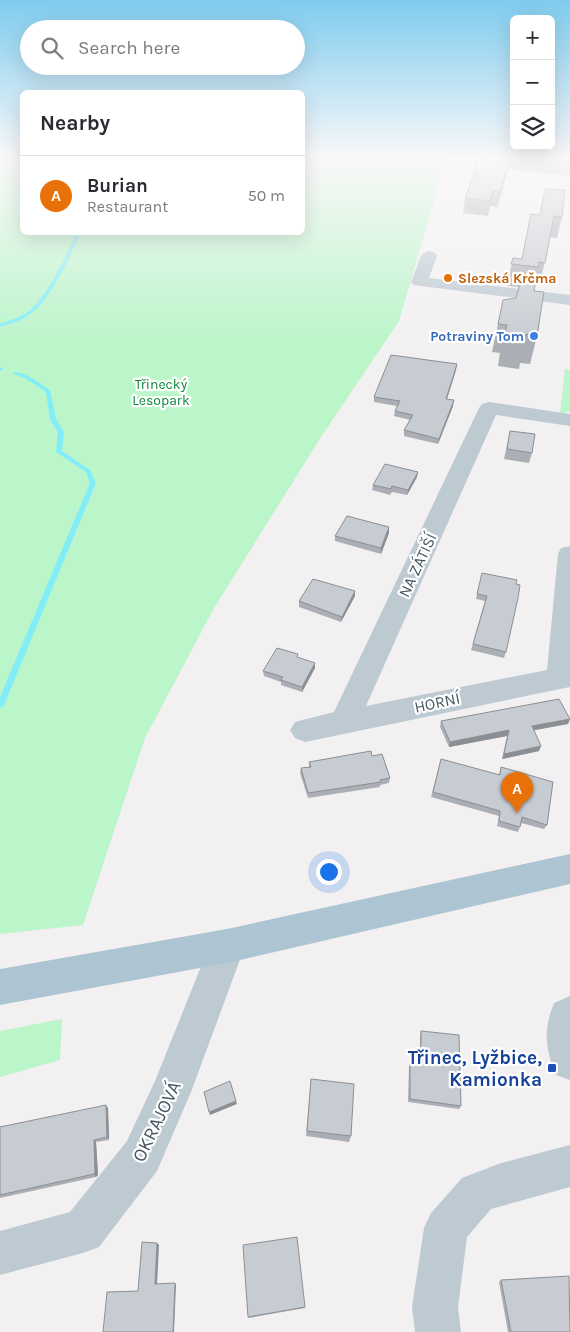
<!DOCTYPE html>
<html lang="en">
<head>
<meta charset="utf-8">
<style>
	body { margin:0; font-family:Karla,sans-serif; background:#f2f2f3; color:#2b2b33 }
	.controls { position:absolute; right:15px; top:15px; display:grid; overflow:hidden; border-radius:8px; box-shadow:0 5px 20px #0002 }
	.controls button { width:45px; height:45px; display:grid; place-items:center; padding:0; border:0; border-bottom:1px solid #e1e1e2; background:#fff; color:#2b2b33; font:25px sans-serif }
	.you { position:absolute; left:328px; top:871px; width:18px; height:18px; margin:-12px; border:4px solid #fff; border-radius:50%; background:#1a73e8; box-shadow:0 0 0 8px #1a73e833 }
	.badge { display:grid; place-items:center; width:32px; height:32px; border-radius:50%; background:#ea580c; color:#fff; font-size:16px; font-weight:700 }
	.pin { position:absolute; translate:-50% -41px; filter:drop-shadow(0 1px 2px #0008) }
	.pin::after { content:''; position:absolute; top:26px; width:18px; height:15px; background:inherit; clip-path:polygon(0 0,100% 0,50% 100%) }
	.list { margin:0; padding:0; list-style:none }
	h2 { display:flex; justify-content:space-between; align-items:center; height:65px; margin:0; padding:0 20px; font-size:21px }
	h2 small { font-size:16px; font-weight:400; color:#7c7c81 }
	.list li { display:grid; grid-template-columns:32px 1fr auto; gap:15px; align-items:center; box-sizing:border-box; height:80px; padding:0 20px; border-top:1px solid #e1e1e2 }
	.list b { display:block; font-size:19px; white-space:nowrap }
	.list p { margin:0; font-size:16px; white-space:nowrap; color:#7c7c81 }
	.list em { font-size:16px; font-style:normal; color:#7c7c81 }
	.icon { flex:none; width:28px; height:28px; fill:none; stroke:currentColor; stroke-width:2; stroke-linecap:round; stroke-linejoin:round }
	.map { position:relative; flex:none; width:570px; height:1332px; overflow:hidden }
	.search { position:absolute; background:#fff; box-shadow:0 5px 20px #0002; left:20px; top:20px; width:285px; height:55px; display:flex; align-items:center; gap:12px; box-sizing:border-box; padding:0 18px; border-radius:28px; color:#7c7c81; font-size:19px }
	.panel { position:absolute; background:#fff; box-shadow:0 5px 20px #0002; left:20px; top:90px; width:285px; height:145px; border-radius:8px }
	.map>svg:first-child { display:block }
	.green { fill:#bbf5ca }
	.lines { fill:none; stroke-linecap:round; stroke-linejoin:round }
	.stream { fill:#83edf7; fill-rule:evenodd }
	.minor { fill:#bdcad2; fill-rule:evenodd }
	.major { fill:#adc5d2; fill-rule:evenodd }
	.wall { fill:#abafb5 }
	.shaded-wall { fill:#8b8f93 }
	.building { fill:#c7ccd2; stroke:#8b8f93 }
	.food-dot { fill:#e8710a; stroke:#fff; stroke-width:2 }
	.shop-dot { fill:#3f7fe0; stroke:#fff; stroke-width:2 }
	.transit-dot { fill:#1a4fb4; stroke:#fff; stroke-width:2 }
	.labels { text-anchor:middle; stroke-width:4.5; stroke-linejoin:round; paint-order:stroke }
	.far-food-label { font-size:14px; font-weight:bold; fill:#c56008; stroke:#fff; text-anchor:start }
	.far-shop-label { font-size:14px; font-weight:bold; fill:#366cbe; stroke:#fff; text-anchor:end }
	.far-park-label { font-size:14px; fill:#0c873a; stroke:#fff }
	.street-label { font-size:16px; fill:#465761; stroke:#fff }
	.near-transit-label { font-size:19px; font-weight:bold; fill:#164399; stroke:#fff; text-anchor:end }
	.near-street-label { font-size:19px; fill:#465761; stroke:#fff }
</style>
</head>
<body>
<div class="map">
<svg width="570" height="1332" viewBox="0 0 570 1332">
	<rect width="100%" height="100%" fill="#f3f0f1"/>
	<path class="green" d="M0 156H22V232H302L303 156H447L399 321 321 437 214 608 145 738 83 925 0 934Z
		M565 369 570 370V411L560 414Z
		M62 1019 60 1060 0 1077V1031Z"/>
	<g class="lines">
		<path class="stream" d="M77 232H81C70 257 51 300 29 315 21 321 9 324 0 327V324C8 321 18 318 25 314 47 299 66 256 77 232Z
			M0 367 3 368V370H0Z
			M14 372C28 373 39 383 50 390L56 419 64 432 62 451 90 470 96 483 4 705 3 707 0 708V697L90 483 86 472 56 452 58 432 50 419 46 392 25 378 14 374Z"/>
		<path class="minor" d="M429 251 435 253 437 256 429 278 570 295V305L413 285 411 282 421 256 423 253Z
			M489 402 570 414V426L496 415 366 706 547 670 558 554 561 548 570 546V687L305 742 295 738 290 730 295 722 334 712 479 408 482 404Z
			M227 929 240 934 245 946 191 1092 157 1171 99 1247 83 1253 0 1275V1231L70 1212 127 1141 155 1081 214 934Z
			M570 996V1080L556 1075C545 1048 543 1030 554 1003Z
			M570 1145V1187L491 1209 467 1237 458 1307 461 1332H415L412 1307 424 1228 431 1213 462 1178 501 1163Z"/>
		<path class="major" d="M570 854V884L227 963 0 1005V969L227 929Z"/>
	</g>
	<path class="wall" d="M467 156H570V176L508 169 497 207 490 206 488 216 463 213 465 198 472 179 475 166 477 158 467 157Z
		M545 189 562 217 557 238 550 237 540 284H535L534 291 537 336 530 364 520 363 519 369 498 366 500 353 492 352 498 324 516 298 519 287 507 286 513 258 522 259 540 215Z
		M456 370 447 399 453 406 438 444 404 436V430L410 420 394 416 395 411 397 406 374 402V397Z
		M510 431 532 453 529 463 504 459Z
		M417 477 407 495 392 492 390 495 372 490 373 485Z
		M389 527V533L381 554 335 541V536Z
		M482 573 506 652 504 658 471 650 485 601 476 599Z
		M355 596 341 622 299 607V601Z
		M298 658 315 668 302 692 281 685V682L264 676 263 671Z
		M570 718 568 724 534 730 539 751 502 759 507 736 449 747 440 727 441 721Z
		M372 756 390 778 389 783 380 785V787L308 798 300 773 301 768 309 767V762Z
		M441 759 499 775 501 767 547 825 544 829 521 823 518 832 497 826 499 816 431 797Z
		M421 1031 461 1106 459 1109 408 1102 409 1067 410 1063 420 1065V1035Z
		M311 1079 351 1136 349 1142 306 1136Z
		M108 1108 109 1140 96 1142 98 1175 96 1177 0 1198V1127Z
		M501 1280 570 1332H508L499 1282Z
		M305 1307V1308L249 1318 248 1317Z"/>
	<path class="shaded-wall" d="M510 156 508 169 497 207 500 192Z
		M493 191 488 216 490 201Z
		M457 364 456 370 445 405 446 399Z
		M454 400 453 406 438 444 439 439Z
		M418 472 417 477 407 495 408 490Z
		M389 527V533L381 554V548Z
		M355 591V596L341 622 342 617Z
		M315 663V668L302 692V687Z
		M570 719 568 724 530 731 532 726Z
		M509 730 507 736 449 747 450 742Z
		M541 746 539 751 502 759 504 754Z
		M236 1101 237 1104 210 1115 209 1112Z
		M106 1105 108 1108 109 1140 107 1137Z
		M94 1140 96 1142 98 1175 96 1177 94 1174Z
		M157 1243 159 1245 157 1285 155 1284Z
		M175 1283 176 1285 174 1332H173Z"/>
	<path class="building" d="M478 156H510L500 192 493 191 490 201 465 198 477 166H475Z
		M517 156H570V162Z
		M545 189 565 190 562 217 554 216 545 263 539 262 538 267 511 264 513 258 522 259 531 214 540 215Z
		M523 274 537 275 534 291 544 292 537 336 526 334 525 340 504 338 507 325 498 324 503 300 516 298Z
		M391 355 457 364 446 399 454 400 439 439 404 430 413 415 395 411 400 401 374 397Z
		M510 431 535 434 532 453 507 449Z
		M385 464 418 472 408 490 392 486 391 489 373 485Z
		M347 516 389 527 381 548 335 536Z
		M482 573 517 580 516 584 520 585 518 598 506 652 473 644 487 596 477 594Z
		M313 579 355 591 342 617 299 601Z
		M277 648 298 654 297 657 315 663 302 687 281 680 283 677 263 671Z
		M559 699 570 719 532 726 541 746 504 754 509 730 450 742 441 721Z
		M371 751 372 756 382 754 390 778 380 780 381 782 308 793 301 768 311 767 309 762Z
		M441 759 500 775 501 767 553 782 547 825 522 817 520 827 499 821 500 811 433 792Z
		M421 1031 459 1035 461 1106 410 1099V1063L421 1065Z
		M311 1079 354 1084 351 1136 307 1131Z
		M230 1081 236 1101 209 1112 204 1092Z
		M106 1105 107 1137 94 1140 95 1172 94 1174 0 1195V1127Z
		M297 1237 305 1307 248 1317 243 1245Z
		M142 1242 157 1243 155 1284 175 1283 173 1332H103L107 1292 138 1291Z
		M569 1276 570 1332H511L501 1280Z"/>
	<linearGradient id="sky" x2="0" y2="1"><stop stop-color="#7fcbee"/><stop offset="0.46" stop-color="#faf8f9"/><stop offset="1" stop-color="#faf8f9" stop-opacity="0"/></linearGradient>
	<rect width="570" height="342" fill="url(#sky)"/>
	<circle class="food-dot" cx="448" cy="278" r="5"/>
	<circle class="shop-dot" cx="534" cy="336" r="5"/>
	<rect class="transit-dot" x="547" y="1063" width="10" height="10" rx="2.5"/>
	<g class="labels">
		<g class="far-food-label">
			<text x="458" y="283">Slezská Krčma</text>
		</g>
		<g class="far-shop-label">
			<text x="524" y="341">Potraviny Tom</text>
		</g>
		<g class="far-park-label">
			<text x="161" y="389">Třinecký<tspan x="161" dy="16">Lesopark</tspan></text>
		</g>
		<g class="street-label">
			<text transform="translate(417 565) rotate(-65)" y="6">NA ZÁTIŠÍ</text>
			<text transform="translate(437 702) rotate(-12)" y="6">HORNÍ</text>
		</g>
		<g class="near-transit-label">
			<text x="542" y="1064">Třinec, Lyžbice,<tspan x="542" dy="22">Kamionka</tspan></text>
		</g>
		<g class="near-street-label">
			<text transform="translate(156 1121) rotate(-64)" y="7">OKRAJOVÁ</text>
		</g>
	</g>
</svg>
<div class="controls">
<button>+</button>
<button>−</button>
<button><svg class="icon" aria-label="layers" viewBox="0 0 24 24"><path d="M12 4l9 5-9 5-9-5zM3 14l9 5 9-5"/></svg></button>
</div>
<div class="you"></div>
<div class="pin badge" style="left:517px;top:813px;background:#e8710a">A</div>
<div class="search"><svg class="icon" aria-label="search" viewBox="0 0 24 24"><circle cx="10" cy="10" r="6"/><path d="M15 15l6 6"/></svg>Search here</div>
<section class="panel">
<h2>Nearby<small></small></h2>
<ul class="list">
<li><span class="badge" style="background:#e8710a">A</span><div><b>Burian</b><p>Restaurant</p></div><em>50 m</em></li>
</ul>
</section>
</div>
</body>
</html>
